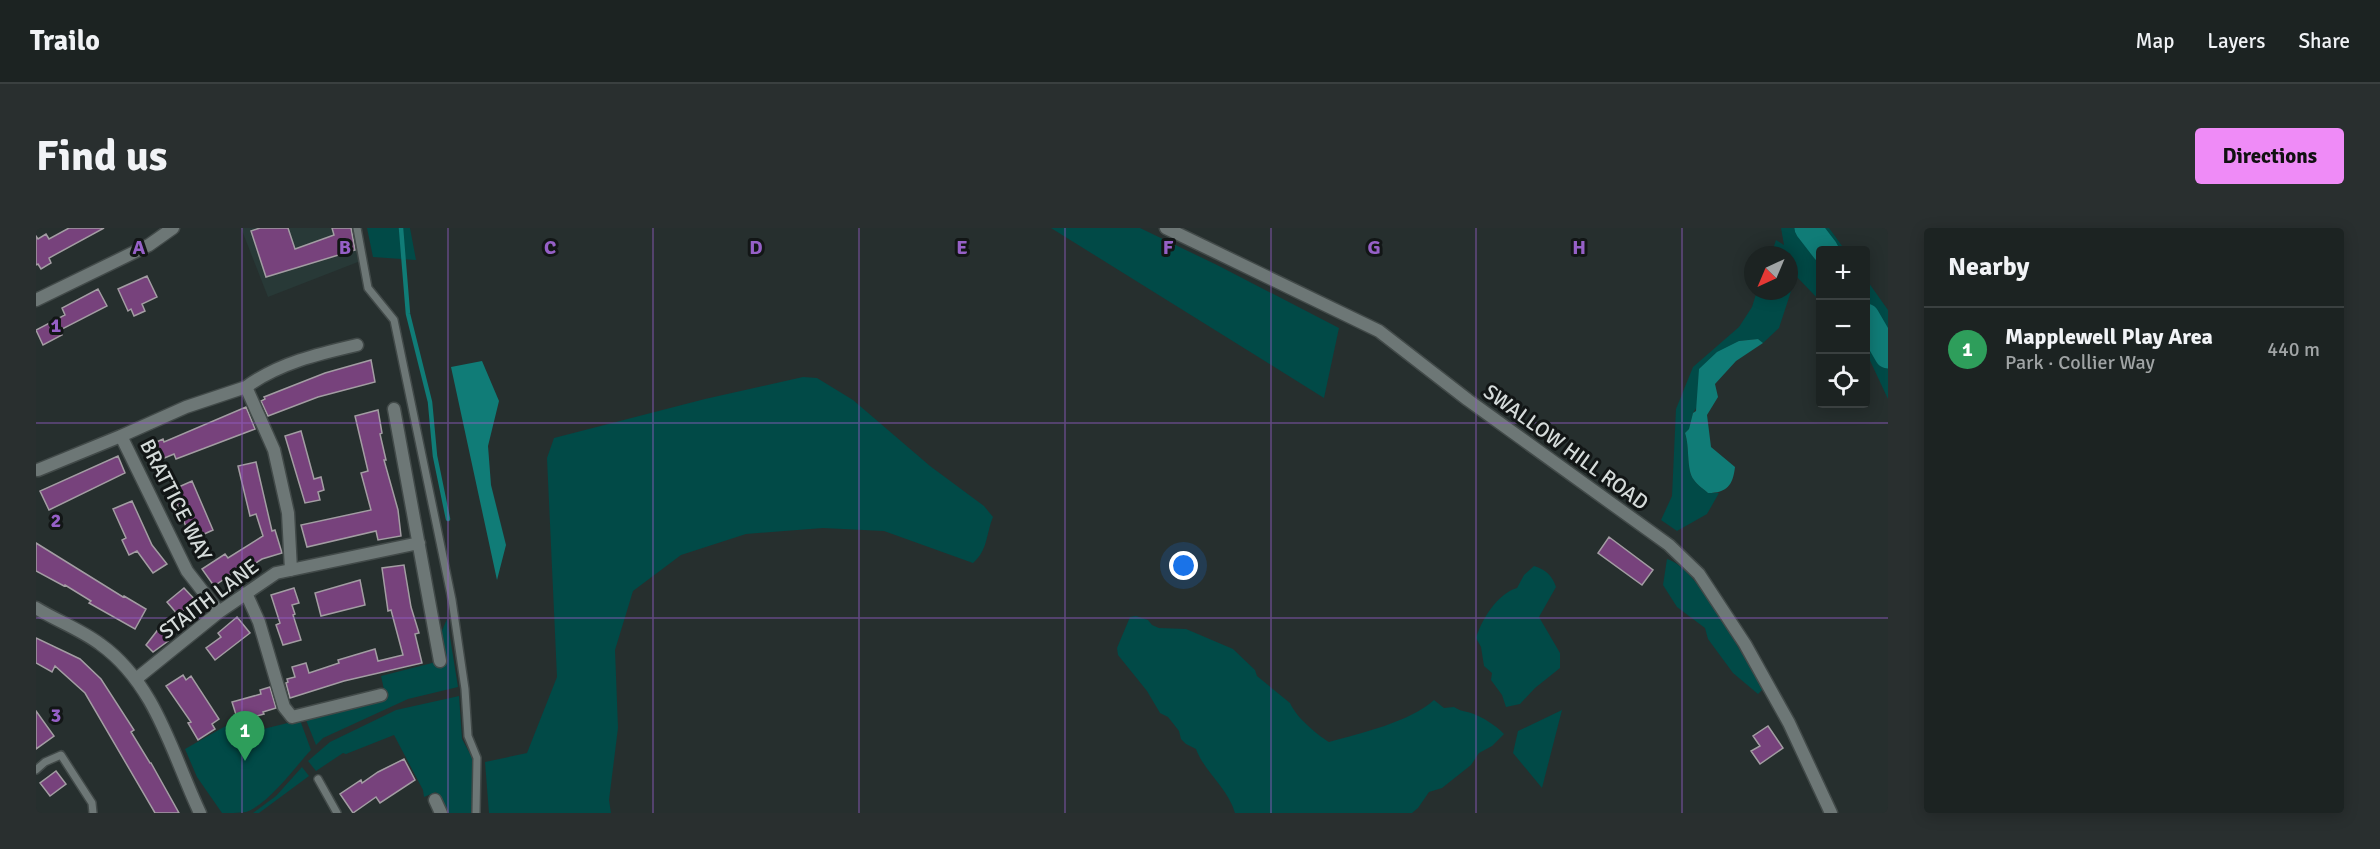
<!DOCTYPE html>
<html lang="en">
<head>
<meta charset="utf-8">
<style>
	body { margin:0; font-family:Signika,sans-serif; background:#292f2f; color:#f1f3f6 }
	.controls { position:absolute; right:18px; top:18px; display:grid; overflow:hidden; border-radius:6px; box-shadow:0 3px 15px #0003 }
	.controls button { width:54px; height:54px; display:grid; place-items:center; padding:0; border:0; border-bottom:2px solid #3a4040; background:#1c2322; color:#f1f3f6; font:30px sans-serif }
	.compass { position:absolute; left:1708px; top:18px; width:54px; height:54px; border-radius:50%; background:#1c2322; box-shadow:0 3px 15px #0003; rotate:224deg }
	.you { position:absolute; left:1148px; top:338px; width:21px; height:21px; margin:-15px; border:4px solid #fff; border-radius:50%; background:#1a73e8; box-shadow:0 0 0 9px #1a73e833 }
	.badge { display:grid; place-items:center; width:39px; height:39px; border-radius:50%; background:#ef8bf7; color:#fff; font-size:20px; font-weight:700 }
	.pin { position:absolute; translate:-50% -50px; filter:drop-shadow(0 2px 3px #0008) }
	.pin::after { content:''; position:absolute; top:32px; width:21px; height:18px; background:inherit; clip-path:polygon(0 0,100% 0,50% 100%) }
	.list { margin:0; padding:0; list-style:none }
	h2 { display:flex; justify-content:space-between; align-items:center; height:78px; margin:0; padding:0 24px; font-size:26px }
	h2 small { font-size:20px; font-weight:400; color:#a0a4a5 }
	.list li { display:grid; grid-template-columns:39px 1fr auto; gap:18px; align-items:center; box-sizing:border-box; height:84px; padding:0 24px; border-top:2px solid #3a4040 }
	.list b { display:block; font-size:22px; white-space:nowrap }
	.list p { margin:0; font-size:20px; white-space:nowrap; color:#a0a4a5 }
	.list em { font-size:20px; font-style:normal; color:#a0a4a5 }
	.icon { flex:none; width:33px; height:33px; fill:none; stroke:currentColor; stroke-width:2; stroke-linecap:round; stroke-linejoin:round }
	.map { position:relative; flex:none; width:1852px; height:585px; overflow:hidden; border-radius:6px }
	header { display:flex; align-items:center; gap:36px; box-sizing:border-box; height:84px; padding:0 30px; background:#1c2322; border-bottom:2px solid #3a4040 }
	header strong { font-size:28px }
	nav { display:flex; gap:33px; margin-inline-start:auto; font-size:21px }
	.intro { display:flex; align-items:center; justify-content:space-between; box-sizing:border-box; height:144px; padding:0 36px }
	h1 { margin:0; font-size:42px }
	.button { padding:15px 27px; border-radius:6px; background:#ef8bf7; color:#111; font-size:21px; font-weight:700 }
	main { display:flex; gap:36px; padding:0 36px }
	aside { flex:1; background:#1c2322; border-radius:6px; box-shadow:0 3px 15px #0003 }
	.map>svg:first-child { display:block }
	.built { fill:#283937 }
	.green { fill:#014a47 }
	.water { fill:#107c77 }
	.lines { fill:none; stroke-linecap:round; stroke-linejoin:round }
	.stream { stroke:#107c77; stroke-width:4.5 }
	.river { stroke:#107c77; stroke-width:27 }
	.building { fill:#77427c; stroke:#a39da3; stroke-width:1.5 }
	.lane-casing { stroke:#424a49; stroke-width:10 }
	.street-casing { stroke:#424a49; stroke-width:15 }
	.lane { stroke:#6d7776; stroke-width:7 }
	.street { stroke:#6d7776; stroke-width:12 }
	.grid { fill:none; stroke:#9660c7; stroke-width:1.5; stroke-opacity:0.55 }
	.labels { text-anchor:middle; stroke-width:6; stroke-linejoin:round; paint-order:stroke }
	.street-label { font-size:21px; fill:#d5dbda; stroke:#121616 }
	.grid-label { font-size:20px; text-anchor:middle; font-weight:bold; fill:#9660c7; stroke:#121616; stroke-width:6; stroke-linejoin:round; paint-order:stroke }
</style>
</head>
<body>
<header>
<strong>Trailo</strong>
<nav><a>Map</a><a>Layers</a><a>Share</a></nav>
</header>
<div class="intro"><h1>Find us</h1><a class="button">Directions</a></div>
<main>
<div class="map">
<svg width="1852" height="585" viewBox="0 0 1852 585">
	<rect width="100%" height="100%" fill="#262f2e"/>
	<path class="built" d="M205 0H321L327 32 232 69Z"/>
	<path class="green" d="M331 0H374L380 32 337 29Z
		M1015 0H1104L1181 37 1303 100 1288 170Z
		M1745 0H1793L1809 22H1784V73L1760 48 1743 100 1727 115 1722 111 1703 113 1657 185 1653 201 1649 205C1654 219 1650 242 1658 252 1661 257 1668 261 1672 265H1683L1671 286 1641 303 1625 292 1636 268 1640 181 1657 139 1703 99 1716 79 1721 63H1753V27H1735L1740 12 1748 17Z
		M1830 51 1852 82V171L1830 124Z
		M767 149 781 150 817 172 894 238 948 278 957 289C950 306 952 322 937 335L848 303 787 300 710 306 645 327 597 363 579 422 582 500 573 572 575 585H453L449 534 491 525 521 449 511 230 518 210 669 171Z
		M1631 331C1662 339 1705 427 1724 455L1727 461 1722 466 1697 445 1672 411 1669 400 1641 379 1627 357Z
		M1498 338C1510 342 1516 347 1520 359L1503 389 1524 425V440L1499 460 1484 476 1470 479 1466 467 1455 452 1456 445 1448 438 1445 419 1440 410C1446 391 1461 366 1481 360L1488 347Z
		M1100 388 1112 392 1116 397 1123 400 1150 401 1197 421 1219 442 1221 448 1254 475C1260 489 1280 506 1293 514 1325 505 1374 494 1398 472L1408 480 1418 479C1424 483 1428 483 1435 485 1445 488 1461 498 1468 506L1456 518 1443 525 1435 537 1406 560 1393 564 1382 580 1376 585H1199C1192 560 1169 545 1160 521L1150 516 1145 511 1143 503 1132 489 1124 485 1111 463 1082 427 1081 420 1094 389Z
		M411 391 422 459 372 471 287 510 280 517 268 487 349 466 345 448 404 433 402 412Z
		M423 468 426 511 438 533 437 585H410L400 564 388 569 387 562 358 507 310 526 307 525 280 543 272 533 294 514 360 482Z
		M1526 482 1506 560 1477 525 1482 503Z
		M264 492 275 522C258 540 233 576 210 584 203 585 193 585 186 585L161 549 149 521 195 495 199 508Z
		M266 539 273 548 223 585H217L240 568Z"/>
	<path class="water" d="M1722 111 1727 115 1700 133 1679 156 1682 169 1671 187 1675 219 1699 239C1697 257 1691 265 1672 265 1668 261 1661 257 1658 252 1650 242 1654 219 1649 205L1653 201 1657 185 1660 183 1663 141 1681 124 1703 113Z
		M446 133 463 173 452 218 455 257 470 317 461 352 415 139Z"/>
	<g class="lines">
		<path class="stream" d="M365 0 372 86 394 174 399 228 412 291"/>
		<path class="river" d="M1772 0 1789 22
			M1830 89 1852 127"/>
	</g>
	<path class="building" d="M33 0H68L13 30 15 35 5 41 2 36 0 37V8L2 11 10 6 13 11Z
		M224 0H252L259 21 298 7 296 0H315L319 22 230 49 215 3Z
		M111 48 121 69 106 76 109 83 98 88 95 81 92 83 82 61Z
		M62 61 71 78 24 102 26 107 7 117 0 102 29 87 26 80Z
		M335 132 339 154 282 169 232 188 225 173 229 171 228 169 289 145Z
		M210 179 219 201 140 231 138 226 114 236 107 220 127 211 128 214Z
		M342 182 346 205 344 206 350 232H348L362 282 365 308 342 312 340 303 271 319 265 297 335 282 325 245 332 243 319 188Z
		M265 203 278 251 285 249 288 262 282 264 284 272 269 275 249 208Z
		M82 228 89 245 13 282 4 263Z
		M220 234 236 303 239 302 246 325 226 331 206 344 203 341 178 358 166 341 189 326 192 330 227 308 220 286 214 288 202 238Z
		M156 253 177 302 155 312 136 262Z
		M96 273 116 317 131 336 117 345 101 323 93 327 86 312 90 310 77 281Z
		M1573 309 1617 342 1606 357 1562 325Z
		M0 315 87 369 88 368 110 381 99 401 53 375 55 373 29 357 28 358 0 343Z
		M368 337 375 379 383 405 379 406 386 435 308 453 254 470 250 455 252 454 251 451 259 449 256 439 270 435 273 445 303 435 302 432 339 421 342 433 367 427 355 382 352 383 346 340Z
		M324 352 329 377 285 388 279 365Z
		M148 360 160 373 142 387 131 374Z
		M258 360 263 375 256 377 259 386 257 387 265 412 247 417 240 397 244 395 235 367Z
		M201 389 214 405 179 432 170 420 185 409 182 405Z
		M124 399 135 411 117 424 110 417Z
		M0 410 44 431 65 451 98 502 95 504 114 535H115L143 585H119L49 465 19 438 16 444 0 435Z
		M147 447 150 452 155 448 183 491 176 496 179 501 162 512 152 495 155 494 130 458Z
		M234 459 240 480 227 484 228 486 202 493 196 474 225 466 224 462Z
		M0 483 18 508 0 521Z
		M1732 498 1747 520 1724 536 1715 523 1724 518 1717 508Z
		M368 531 379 552 344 575 340 569 317 585 304 566 325 552 326 555 342 544Z
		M20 543 30 556 14 568 4 555Z"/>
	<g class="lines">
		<defs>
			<path id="lane" d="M321 0 332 60 358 92 416 372 429 461 432 508 441 530 440 585
				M0 542 9 534 25 527 56 575 57 585
				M282 551 301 585"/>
			<path id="street" d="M1130 0 1343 103 1432 172 1633 317 1663 346 1709 416 1753 495 1795 585
				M0 72 113 17 137 0
				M210 159C243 135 282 126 321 117
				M358 181 404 433
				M2 242 85 208
				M210 365 223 394 248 479 256 489 345 467
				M0 380C21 393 44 401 64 416 120 456 136 526 164 585
				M183 384 151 343 85 208 150 179 210 159 238 222 252 285 255 342
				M100 451 183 384 240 345 383 315
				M399 572 405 585"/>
		</defs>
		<use href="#lane" class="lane-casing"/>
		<use href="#street" class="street-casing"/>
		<use href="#lane" class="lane"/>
		<use href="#street" class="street"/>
	</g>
	<path class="grid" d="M206 0V585M412 0V585M617 0V585M823 0V585M1029 0V585M1235 0V585M1440 0V585M1646 0V585M0 195H1852M0 390H1852"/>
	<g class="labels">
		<g class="street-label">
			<text transform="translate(1530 219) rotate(36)" y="7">SWALLOW HILL ROAD</text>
			<text transform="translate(140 272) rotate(63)" y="7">BRATTICE WAY</text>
			<text transform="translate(173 371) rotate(-37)" y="7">STAITH LANE</text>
		</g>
	</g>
	<g class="grid-label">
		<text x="103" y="26">A</text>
		<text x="309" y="26">B</text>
		<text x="514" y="26">C</text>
		<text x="720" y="26">D</text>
		<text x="926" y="26">E</text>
		<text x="1132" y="26">F</text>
		<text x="1338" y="26">G</text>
		<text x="1543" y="26">H</text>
		<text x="20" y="104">1</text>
		<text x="20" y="299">2</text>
		<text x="20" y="494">3</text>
	</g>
</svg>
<div class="controls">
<button>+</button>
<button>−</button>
<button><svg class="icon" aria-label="locate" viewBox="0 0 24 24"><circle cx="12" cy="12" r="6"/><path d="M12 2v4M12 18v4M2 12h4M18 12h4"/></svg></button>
</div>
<svg class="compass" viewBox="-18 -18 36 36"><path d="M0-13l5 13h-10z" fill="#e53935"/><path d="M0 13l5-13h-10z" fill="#a0a4a5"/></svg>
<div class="you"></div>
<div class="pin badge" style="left:209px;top:533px;background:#2e9e5b">1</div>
</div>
<aside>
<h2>Nearby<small></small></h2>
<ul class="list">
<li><span class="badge" style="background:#2e9e5b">1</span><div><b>Mapplewell Play Area</b><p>Park · Collier Way</p></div><em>440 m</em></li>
</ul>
</aside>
</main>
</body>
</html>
